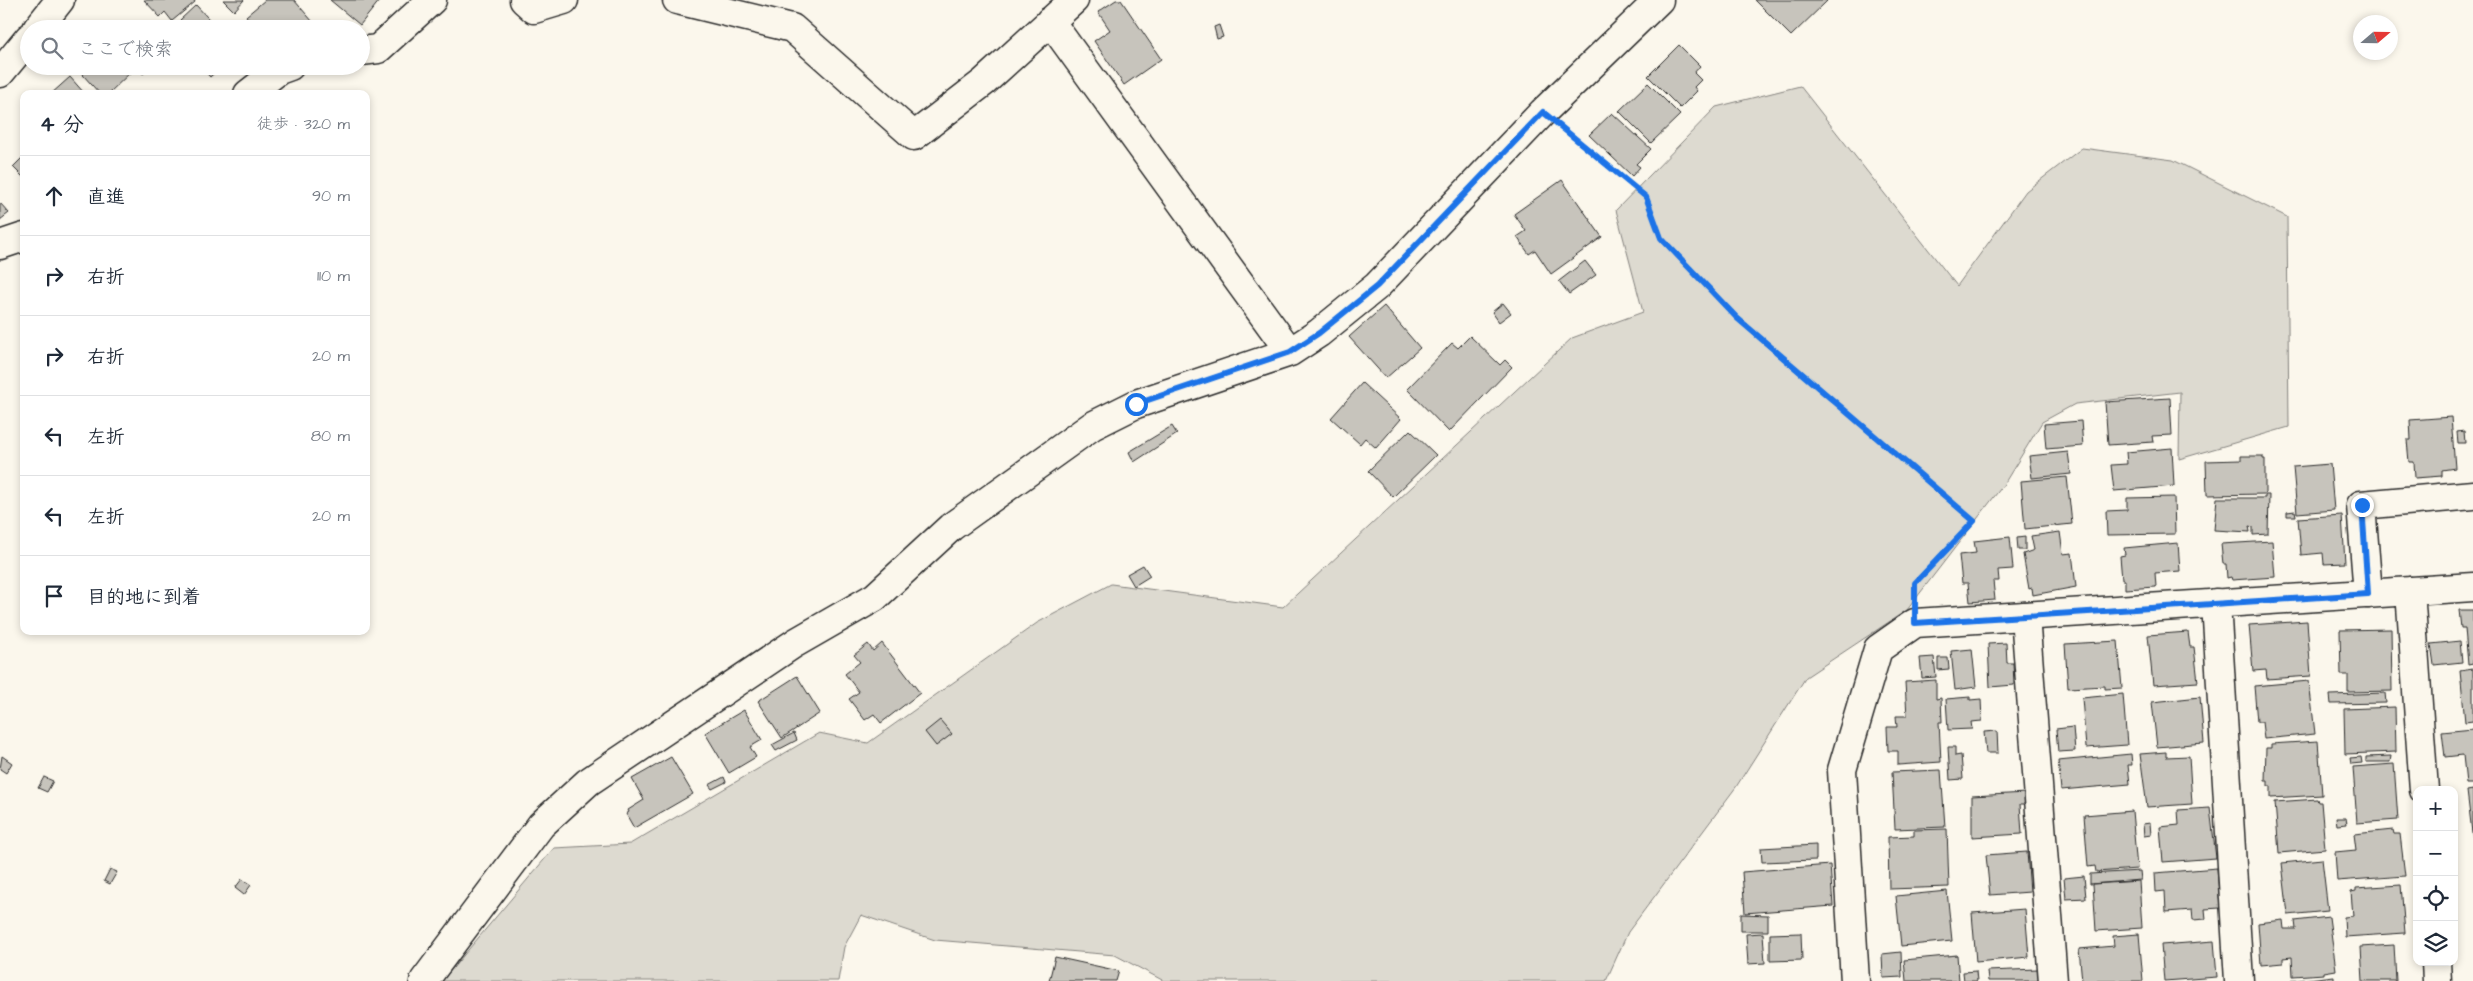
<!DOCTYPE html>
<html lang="ja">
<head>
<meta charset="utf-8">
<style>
	body { margin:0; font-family:"Architects Daughter","Klee One",sans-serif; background:#f2f2f3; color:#1f2937 }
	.controls { position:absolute; right:15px; bottom:15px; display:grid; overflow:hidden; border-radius:10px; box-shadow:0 2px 8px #0003 }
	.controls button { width:45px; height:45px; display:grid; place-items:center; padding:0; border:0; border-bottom:1px solid #e0e1e3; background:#fff; color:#1f2937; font:25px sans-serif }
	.compass { position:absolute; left:2353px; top:15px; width:45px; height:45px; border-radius:50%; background:#fff; box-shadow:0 2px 8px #0003; rotate:70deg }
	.stop { position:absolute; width:15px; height:15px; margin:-11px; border:4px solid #1a73e8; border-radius:50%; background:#fff }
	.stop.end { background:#1a73e8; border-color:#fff; box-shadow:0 1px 5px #0008 }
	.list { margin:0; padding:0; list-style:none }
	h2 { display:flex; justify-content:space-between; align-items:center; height:65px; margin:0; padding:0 20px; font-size:21px }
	h2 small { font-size:16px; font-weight:400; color:#747a83 }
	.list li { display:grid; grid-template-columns:32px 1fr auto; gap:15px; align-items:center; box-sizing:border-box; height:80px; padding:0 20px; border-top:1px solid #e0e1e3 }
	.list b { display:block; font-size:19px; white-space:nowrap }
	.list em { font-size:16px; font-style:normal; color:#747a83 }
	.icon { flex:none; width:28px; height:28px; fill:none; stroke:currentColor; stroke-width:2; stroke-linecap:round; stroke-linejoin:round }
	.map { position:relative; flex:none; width:2473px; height:981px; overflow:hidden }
	.search { position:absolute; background:#fff; box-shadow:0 2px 8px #0003; left:20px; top:20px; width:350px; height:55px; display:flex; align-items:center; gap:12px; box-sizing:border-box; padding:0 18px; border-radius:28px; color:#747a83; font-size:19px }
	.panel { position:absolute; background:#fff; box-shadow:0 2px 8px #0003; left:20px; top:90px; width:350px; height:545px; border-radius:10px }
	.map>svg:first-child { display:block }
	.green { fill:#dddad0; stroke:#84827e }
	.building { fill:#c7c4bc; stroke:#2b2b2b }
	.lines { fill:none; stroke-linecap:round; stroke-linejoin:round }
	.minor-casing { stroke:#2b2b2b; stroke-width:31 }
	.tertiary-casing { stroke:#2b2b2b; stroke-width:31 }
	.trunk-casing { stroke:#2b2b2b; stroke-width:31 }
	.path { stroke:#2b2b2b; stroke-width:3; stroke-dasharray:1 4; stroke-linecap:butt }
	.minor { stroke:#fbf7ec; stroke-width:28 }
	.tertiary { stroke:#fbf7ec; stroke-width:28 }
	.trunk { stroke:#fbf7ec; stroke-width:28 }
	.route { stroke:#1a73e8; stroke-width:6 }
</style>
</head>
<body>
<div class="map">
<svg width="2473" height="981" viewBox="0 0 2473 981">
	<rect width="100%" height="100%" fill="#fbf7ec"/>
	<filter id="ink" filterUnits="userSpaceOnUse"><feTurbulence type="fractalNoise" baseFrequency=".02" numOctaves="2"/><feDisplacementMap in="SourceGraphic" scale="10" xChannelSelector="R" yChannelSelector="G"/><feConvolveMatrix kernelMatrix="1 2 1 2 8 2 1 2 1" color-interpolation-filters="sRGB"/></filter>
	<g filter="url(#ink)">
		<path class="green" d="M1800 86 1957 286 2026 191 2082 148 2173 160 2287 217 2289 427 2179 459 2180 392 2075 404 2042 422 2004 484 1907 610 1806 677 1736 787 1628 932 1606 981H1164L1115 955 935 940 861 915 844 947 838 981H442L554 848 630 844 819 733 868 743 1037 623 1111 584 1283 607 1572 338 1643 312 1616 210 1716 107Z"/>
		<path class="building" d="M144 0H194L195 2 172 21 165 12 160 17Z
			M223 0H244L234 11Z
			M265 0H294L313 22 306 29H257L246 16Z
			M330 0H380L360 25Z
			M1116 0H1121L1161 59 1124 85 1094 41 1110 30 1098 12Z
			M1755 0H1826L1827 1 1791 36Z
			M196 5 218 29H184L186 27 180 20Z
			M1219 25 1223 37 1217 39 1214 27Z
			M1679 45 1700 66 1694 73 1701 80 1694 87 1697 91 1680 108 1648 76Z
			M75 66H128L132 71 108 94H100Z
			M136 66H152L143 74Z
			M200 66H222L210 77Z
			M227 66H239L232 72Z
			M70 77 85 94H51Z
			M1648 83 1680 115 1651 143 1619 111Z
			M1612 113 1651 149 1636 164 1640 167 1632 176 1589 135Z
			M24 156V178L13 167Z
			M1562 180 1602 237 1551 274 1535 250 1529 254 1517 237 1526 231 1514 214Z
			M0 203 9 213 0 220Z
			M1585 261 1596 275 1569 294 1559 281Z
			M1503 303 1511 313 1499 322 1492 312Z
			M1384 306 1420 348 1386 378 1349 337Z
			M1470 336 1500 365 1505 360 1512 367 1449 432 1407 389 1452 343 1458 348Z
			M1362 383 1401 419 1376 448 1365 438 1360 444 1331 418Z
			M2170 398 2172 435 2152 436 2153 442 2108 445 2105 402Z
			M2451 417 2455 468 2442 470V476L2415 478 2414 462H2409L2407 440H2411L2410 420Z
			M2081 421 2083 446 2046 449 2044 424Z
			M1172 426 1177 434 1134 462 1129 452Z
			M1410 430 1436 455 1393 497 1368 471Z
			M2464 431 2465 443H2458L2457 432Z
			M2172 448 2174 486 2114 491 2111 465 2127 464 2126 452Z
			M2068 452 2071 474 2032 478 2029 456Z
			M2241 456H2263V459H2265V494L2207 495 2206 461 2241 460Z
			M2330 464 2334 510 2297 513 2293 467Z
			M2067 477 2072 524 2025 529 2021 481Z
			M2265 495H2269L2268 534 2253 535V527L2249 526 2250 532 2214 530 2217 498H2265Z
			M2174 497 2175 534 2107 535 2106 511 2127 510V498Z
			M2295 511 2296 516H2287V512Z
			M2342 515 2345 563 2324 564 2323 553 2301 555 2298 518Z
			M2060 532 2063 554 2072 553 2076 587 2033 595 2032 588 2029 589 2023 554 2034 550 2031 536Z
			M2010 537 2013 569 1998 570 1999 581H1993L1995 600 1970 602 1968 583H1962L1959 555 1976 553 1974 541Z
			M2025 537V550H2018L2017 538Z
			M2272 541 2275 577 2232 580 2231 577 2227 578 2226 564H2223L2221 544Z
			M2178 543 2180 571 2155 573 2156 587 2125 589V580H2122L2120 556 2125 555 2124 548Z
			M1143 565 1150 576 1134 586 1127 574Z
			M2459 610H2473V664L2468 665 2465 628H2461Z
			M2307 621 2311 676 2267 679 2266 670 2253 671 2249 625Z
			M2391 629 2392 691 2348 692V675H2341L2340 630Z
			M2188 632 2190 647H2194L2198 682 2153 685 2148 635Z
			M2118 641 2122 688 2105 689V686L2068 688 2065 644Z
			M2460 641 2462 662 2434 665 2431 644Z
			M882 643 920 693 881 723 874 714 865 720 849 699 859 692 845 674 860 662 854 655 868 644 873 651Z
			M2006 643 2007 663H2013L2014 685 1990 687 1988 644Z
			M1972 649 1976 687 1955 690 1951 651Z
			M1934 657 1936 677 1922 678 1920 658Z
			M1938 658H1948L1949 669 1938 670Z
			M2473 669V721L2465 722 2460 671Z
			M797 676 820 713 782 738 758 701Z
			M1936 680V699L1941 698 1942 722H1939L1941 762 1898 765V751H1888L1887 727H1897L1896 716H1907L1905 682Z
			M2309 681 2315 734 2264 739 2262 722H2257L2254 686Z
			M2385 693 2386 703 2331 704 2330 695Z
			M2123 694 2127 745 2086 748 2082 698Z
			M1970 697V700L1981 699 1982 721 1971 722 1972 729 1948 730 1946 699Z
			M2200 697 2204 743 2157 747 2152 702Z
			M2395 707 2396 752 2345 754 2344 709Z
			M744 710 762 740 750 747 756 757 729 773 705 733Z
			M940 720 952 734 936 746 925 732Z
			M2073 727 2075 751 2058 752 2056 729Z
			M2473 729V784H2466L2463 755 2445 757 2442 732Z
			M1997 731 1998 753H1986L1984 732Z
			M794 733 797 740 776 751 772 745Z
			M2318 741 2322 795 2271 798V786H2268V781H2265L2266 748H2271V744Z
			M1948 747H1955V756L1961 755 1963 779 1950 780Z
			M2166 752V757L2189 756 2192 804 2147 807 2140 754Z
			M2131 754 2132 765H2128L2130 784 2061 790 2058 761Z
			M2 756 12 763 6 773 0 769Z
			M2391 756 2390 762H2366V757Z
			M671 757 693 794 634 828 626 814 629 812 628 810 644 800 632 779Z
			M2361 757 2362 763 2351 764 2350 758Z
			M2394 764 2398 820 2357 823 2353 767Z
			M1941 770 1945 827 1895 829 1892 772Z
			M44 777 53 781 47 792 38 788Z
			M724 777 726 782 712 789 709 785Z
			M2473 790V841L2467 791Z
			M2026 793 2027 804H2020L2022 834 1972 837V796Z
			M2317 799 2318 802H2321L2325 849 2279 853 2275 802Z
			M2210 808 2216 858 2163 862 2160 827 2179 825 2178 810Z
			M2132 811 2137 869 2096 872 2095 866 2088 867 2084 815Z
			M2336 818H2346L2347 824 2337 825Z
			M2150 823 2151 835 2144 836 2143 824Z
			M1947 829 1949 887 1889 889 1888 837 1914 836V830Z
			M2393 830 2394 834H2400L2405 876 2337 881 2335 852 2356 850 2354 834Z
			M1816 845V860L1762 862 1761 848Z
			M2027 852 2030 892 1990 895 1986 855Z
			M2322 859 2328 911 2288 915 2282 863Z
			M1830 865 1833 906 1745 913 1742 872Z
			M2217 868 2220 908 2205 909 2206 919 2193 920 2192 910 2166 912 2165 891 2156 892 2155 873Z
			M110 869 117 872 110 884 104 881Z
			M2140 871 2141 880 2090 884V874Z
			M2084 876 2086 898 2066 899 2064 878Z
			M242 879 251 885 244 895 235 888Z
			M2139 881 2142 928 2096 931 2093 884Z
			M2401 885 2405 933 2345 937 2344 917 2353 916 2351 892 2356 891V888Z
			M1947 891 1952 941 1901 946 1896 896Z
			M2025 909 2029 957 1976 962 1972 913Z
			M1741 914 1768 915V931H1741Z
			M2329 917 2336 970 2324 972V974L2293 976 2292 957 2283 958V963L2261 965 2258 923 2283 920 2284 929H2296L2295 921Z
			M1763 933 1765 963 1748 964 1746 934Z
			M1801 933 1802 960 1770 961V934Z
			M2139 934 2143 981H2082L2079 949 2114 946 2113 936Z
			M2214 941 2217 977 2164 981 2161 945Z
			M2394 945 2396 981H2363L2361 947Z
			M1901 952 1902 977 1883 978 1882 954Z
			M1957 955 1959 981H1906L1904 960Z
			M1055 957 1119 971 1116 981H1049Z
			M2038 969 2039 981H1988L1987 971Z
			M1976 971 1977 981H1964L1963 972Z
			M2334 976V981H2291Z"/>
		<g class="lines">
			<defs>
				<path id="minor" d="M524 0 534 9 564 0
					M677 0 792 28 914 136 984 82 1074 0
					M1050 21 1290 352
					M361 51 378 49 432 0
					M248 94 279 70 290 66
					M0 245 24 237
					M2368 594 2361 505 2473 495
					M2216 603 2239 981
					M2025 616 2053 981
					M424 981 541 825 588 782 795 643 875 597 951 527 1092 426 1136 404 1290 352 1319 333 1377 286 1543 112 1659 0"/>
				<path id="tertiary" d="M2410 591 2424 790
					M2436 962 2437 981
					M1855 981 1842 770 1878 649 1915 623 2473 587"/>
				<path id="trunk" d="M37 29 60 0
					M0 73 29 38"/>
			</defs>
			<use href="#minor" class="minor-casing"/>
			<use href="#tertiary" class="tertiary-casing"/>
			<use href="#trunk" class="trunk-casing"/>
			<path class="path" d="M1569 134 1646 197 1661 238 1737 318 1974 521 1915 583V590"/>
			<use href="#minor" class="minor"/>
			<use href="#tertiary" class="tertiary"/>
			<use href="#trunk" class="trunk"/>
		</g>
	</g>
	<g class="lines" filter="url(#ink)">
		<path class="route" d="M1136 404 1290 352 1319 333 1377 286 1543 112 1646 197 1661 238 1737 318 1974 521 1915 583V623L2368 594 2362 505"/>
	</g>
</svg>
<div class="controls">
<button>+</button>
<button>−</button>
<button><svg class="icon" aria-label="locate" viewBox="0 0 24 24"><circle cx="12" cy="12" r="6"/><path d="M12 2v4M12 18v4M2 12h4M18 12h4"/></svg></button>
<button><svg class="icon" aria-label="layers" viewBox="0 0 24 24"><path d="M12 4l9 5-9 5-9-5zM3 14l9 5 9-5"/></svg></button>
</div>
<svg class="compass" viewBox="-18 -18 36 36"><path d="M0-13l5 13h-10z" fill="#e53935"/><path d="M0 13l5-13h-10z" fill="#747a83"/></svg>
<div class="stop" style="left:1136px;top:404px"></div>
<div class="stop end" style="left:2362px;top:505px"></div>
<div class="search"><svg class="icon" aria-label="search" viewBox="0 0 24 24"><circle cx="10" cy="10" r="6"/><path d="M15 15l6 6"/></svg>ここで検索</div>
<section class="panel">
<h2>4 分<small>徒歩 · 320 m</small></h2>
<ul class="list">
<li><svg class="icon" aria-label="ahead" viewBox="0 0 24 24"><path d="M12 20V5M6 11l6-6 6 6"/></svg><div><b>直進</b></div><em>90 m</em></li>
<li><svg class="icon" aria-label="right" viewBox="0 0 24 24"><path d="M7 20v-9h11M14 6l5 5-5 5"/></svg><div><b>右折</b></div><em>110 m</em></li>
<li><svg class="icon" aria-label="right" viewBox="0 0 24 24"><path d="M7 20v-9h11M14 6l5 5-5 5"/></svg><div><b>右折</b></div><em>20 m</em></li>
<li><svg class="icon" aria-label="left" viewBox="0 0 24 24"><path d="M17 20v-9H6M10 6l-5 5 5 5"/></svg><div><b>左折</b></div><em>80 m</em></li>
<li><svg class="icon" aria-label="left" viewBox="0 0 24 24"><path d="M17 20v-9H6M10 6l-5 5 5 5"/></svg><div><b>左折</b></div><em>20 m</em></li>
<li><svg class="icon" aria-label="arrive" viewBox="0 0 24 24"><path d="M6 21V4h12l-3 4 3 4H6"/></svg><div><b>目的地に到着</b></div></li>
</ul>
</section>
</div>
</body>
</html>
